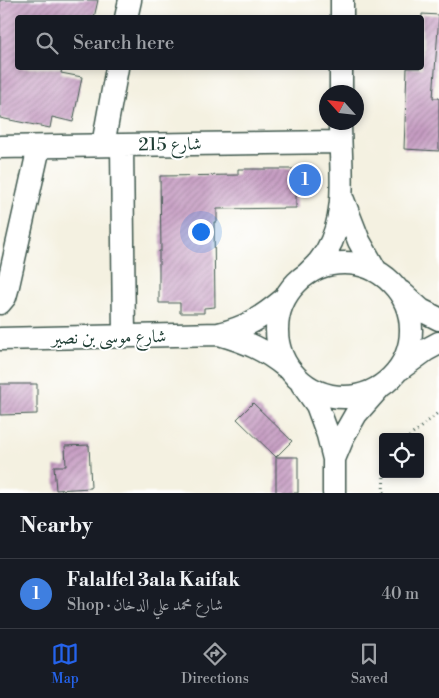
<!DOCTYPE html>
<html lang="en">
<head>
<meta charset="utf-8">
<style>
	body { margin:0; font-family:"Libre Bodoni",Amiri,serif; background:#242831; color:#f1f3f6 }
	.controls { position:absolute; right:15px; bottom:15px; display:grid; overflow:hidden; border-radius:5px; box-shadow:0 2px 8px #0003 }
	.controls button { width:45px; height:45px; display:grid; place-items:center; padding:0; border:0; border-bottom:1px solid #363941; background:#171b24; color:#f1f3f6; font:25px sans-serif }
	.compass { position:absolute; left:319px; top:85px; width:45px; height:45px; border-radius:50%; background:#171b24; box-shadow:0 2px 8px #0003; rotate:297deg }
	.you { position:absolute; left:200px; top:231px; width:18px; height:18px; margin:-12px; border:4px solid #fff; border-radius:50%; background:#1a73e8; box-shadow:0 0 0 8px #1a73e833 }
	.badge { display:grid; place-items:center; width:32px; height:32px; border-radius:50%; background:#2563eb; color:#fff; font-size:16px; font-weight:700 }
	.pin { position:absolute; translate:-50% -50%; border:2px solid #fff; box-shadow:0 1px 5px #0006 }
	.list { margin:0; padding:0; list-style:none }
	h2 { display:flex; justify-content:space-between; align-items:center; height:65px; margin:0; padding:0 20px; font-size:21px }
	h2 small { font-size:16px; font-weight:400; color:#9ea1a6 }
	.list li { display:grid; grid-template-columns:32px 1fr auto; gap:15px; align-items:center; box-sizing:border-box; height:70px; padding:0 20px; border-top:1px solid #363941 }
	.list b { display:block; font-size:19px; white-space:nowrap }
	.list p { margin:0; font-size:16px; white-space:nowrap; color:#9ea1a6 }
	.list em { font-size:16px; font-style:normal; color:#9ea1a6 }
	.icon { flex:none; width:28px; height:28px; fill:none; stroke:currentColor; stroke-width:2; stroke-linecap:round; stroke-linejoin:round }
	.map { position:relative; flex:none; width:439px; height:493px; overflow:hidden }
	.search { position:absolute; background:#171b24; box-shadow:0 2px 8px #0003; left:15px; right:15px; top:15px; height:55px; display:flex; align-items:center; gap:12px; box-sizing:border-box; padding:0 18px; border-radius:5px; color:#9ea1a6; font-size:19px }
	.sheet { height:135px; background:#171b24 }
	nav { display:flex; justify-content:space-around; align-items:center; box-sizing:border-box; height:70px; border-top:1px solid #363941; background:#171b24; font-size:14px; color:#9ea1a6 }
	nav a { display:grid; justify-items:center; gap:2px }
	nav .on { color:#2563eb }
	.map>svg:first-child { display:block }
	.building { fill:url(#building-hatch) }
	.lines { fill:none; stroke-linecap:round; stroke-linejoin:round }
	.minor-casing { stroke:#3f584e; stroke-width:25 }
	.path { stroke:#3f584e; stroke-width:3; stroke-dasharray:1 4; stroke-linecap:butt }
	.minor { stroke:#fff; stroke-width:22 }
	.labels { text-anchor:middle; stroke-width:4; stroke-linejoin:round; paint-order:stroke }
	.street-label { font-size:18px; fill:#1f3d34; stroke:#fff }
</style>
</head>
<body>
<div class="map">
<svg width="439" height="493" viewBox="0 0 439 493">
	<defs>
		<pattern id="building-hatch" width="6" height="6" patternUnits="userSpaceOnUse" patternTransform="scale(1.25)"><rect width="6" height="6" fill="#c69cc2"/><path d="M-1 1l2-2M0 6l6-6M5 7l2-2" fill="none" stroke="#a0809e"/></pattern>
	</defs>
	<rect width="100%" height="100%" fill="#fff"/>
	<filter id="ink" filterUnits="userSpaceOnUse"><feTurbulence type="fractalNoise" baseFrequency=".02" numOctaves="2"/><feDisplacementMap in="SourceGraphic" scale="10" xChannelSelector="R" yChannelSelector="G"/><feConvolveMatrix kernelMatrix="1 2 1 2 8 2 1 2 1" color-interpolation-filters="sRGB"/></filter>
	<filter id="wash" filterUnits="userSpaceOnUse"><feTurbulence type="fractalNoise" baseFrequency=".0096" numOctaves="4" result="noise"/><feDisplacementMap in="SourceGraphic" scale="20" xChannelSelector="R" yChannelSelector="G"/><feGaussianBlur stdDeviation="1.12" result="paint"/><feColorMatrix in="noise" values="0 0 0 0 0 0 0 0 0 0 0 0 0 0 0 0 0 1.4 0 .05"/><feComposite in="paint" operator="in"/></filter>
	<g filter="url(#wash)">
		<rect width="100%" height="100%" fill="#f4f1e1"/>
		<g id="blocks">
			<path class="building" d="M0 0H98L94 18H18V68H62L61 73 82 77 73 122 52 117 50 128 0 118Z
				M422 14 439 15 433 98H439V151L404 149 407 68H422Z
				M238 169H296V208L217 209V222H214L215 307 204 308V313H180V303H159V251H161L160 176 238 175Z
				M0 384H37V414L0 415Z
				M253 403 292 441 276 457 237 419Z
				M89 445 91 488 56 490 54 466H66L65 446Z
				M276 457H298V493H276Z"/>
		</g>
	</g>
	<g filter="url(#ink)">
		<use href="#blocks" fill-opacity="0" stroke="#3f584e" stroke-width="1"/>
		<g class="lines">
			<defs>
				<path id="minor" d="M126 18 130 0
					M342 18V0
					M341 92V68
					M103 145 117 68
					M122 145 124 336
					M0 147 122 145 340 142
					M343 200 359 241 376 271
					M277 330a67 67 0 1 1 134 0a67 67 0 1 1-134 0Z
					M308 273C315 267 321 260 326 252 349 214 340 165 340 122
					M401 292 421 310 439 319
					M0 303 5 297 7 290 39 147
					M219 334C246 342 264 349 286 367
					M0 339 219 334C247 327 261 318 283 300
					M400 369 426 350 439 343
					M302 384 317 405 328 435 334 459V493
					M334 459 344 435 356 414 379 388"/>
			</defs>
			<use href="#minor" class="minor-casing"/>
			<path class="path" d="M409 437 439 412
				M383 493 384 474"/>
			<use href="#minor" class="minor"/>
		</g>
	</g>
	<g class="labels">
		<g class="street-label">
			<text transform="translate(170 144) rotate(-1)" y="6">شارع 215</text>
			<text transform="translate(109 337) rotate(-1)" y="6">شارع موسى بن نصير</text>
		</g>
	</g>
</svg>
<div class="controls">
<button><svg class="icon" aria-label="locate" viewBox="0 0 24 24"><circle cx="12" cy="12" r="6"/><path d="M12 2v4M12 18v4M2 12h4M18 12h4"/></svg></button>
</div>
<svg class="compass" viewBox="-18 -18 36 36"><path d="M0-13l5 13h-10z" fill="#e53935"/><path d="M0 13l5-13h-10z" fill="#9ea1a6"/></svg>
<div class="you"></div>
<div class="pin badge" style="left:305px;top:180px;background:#3f7fe0">1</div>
<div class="search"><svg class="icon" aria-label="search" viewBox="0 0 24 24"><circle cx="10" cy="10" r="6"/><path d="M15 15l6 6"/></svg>Search here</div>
</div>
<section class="sheet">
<h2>Nearby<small></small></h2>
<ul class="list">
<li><span class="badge" style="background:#3f7fe0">1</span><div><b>Falalfel 3ala Kaifak</b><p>Shop · شارع محمد علي الدخان</p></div><em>40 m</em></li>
</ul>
</section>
<nav>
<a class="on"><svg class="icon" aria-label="map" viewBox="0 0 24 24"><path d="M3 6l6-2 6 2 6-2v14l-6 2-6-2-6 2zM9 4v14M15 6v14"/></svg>Map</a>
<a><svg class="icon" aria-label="directions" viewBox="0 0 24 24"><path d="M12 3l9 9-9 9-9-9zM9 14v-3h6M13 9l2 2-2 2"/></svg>Directions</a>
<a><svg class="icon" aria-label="saved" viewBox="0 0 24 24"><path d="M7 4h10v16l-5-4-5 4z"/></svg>Saved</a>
</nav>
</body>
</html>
